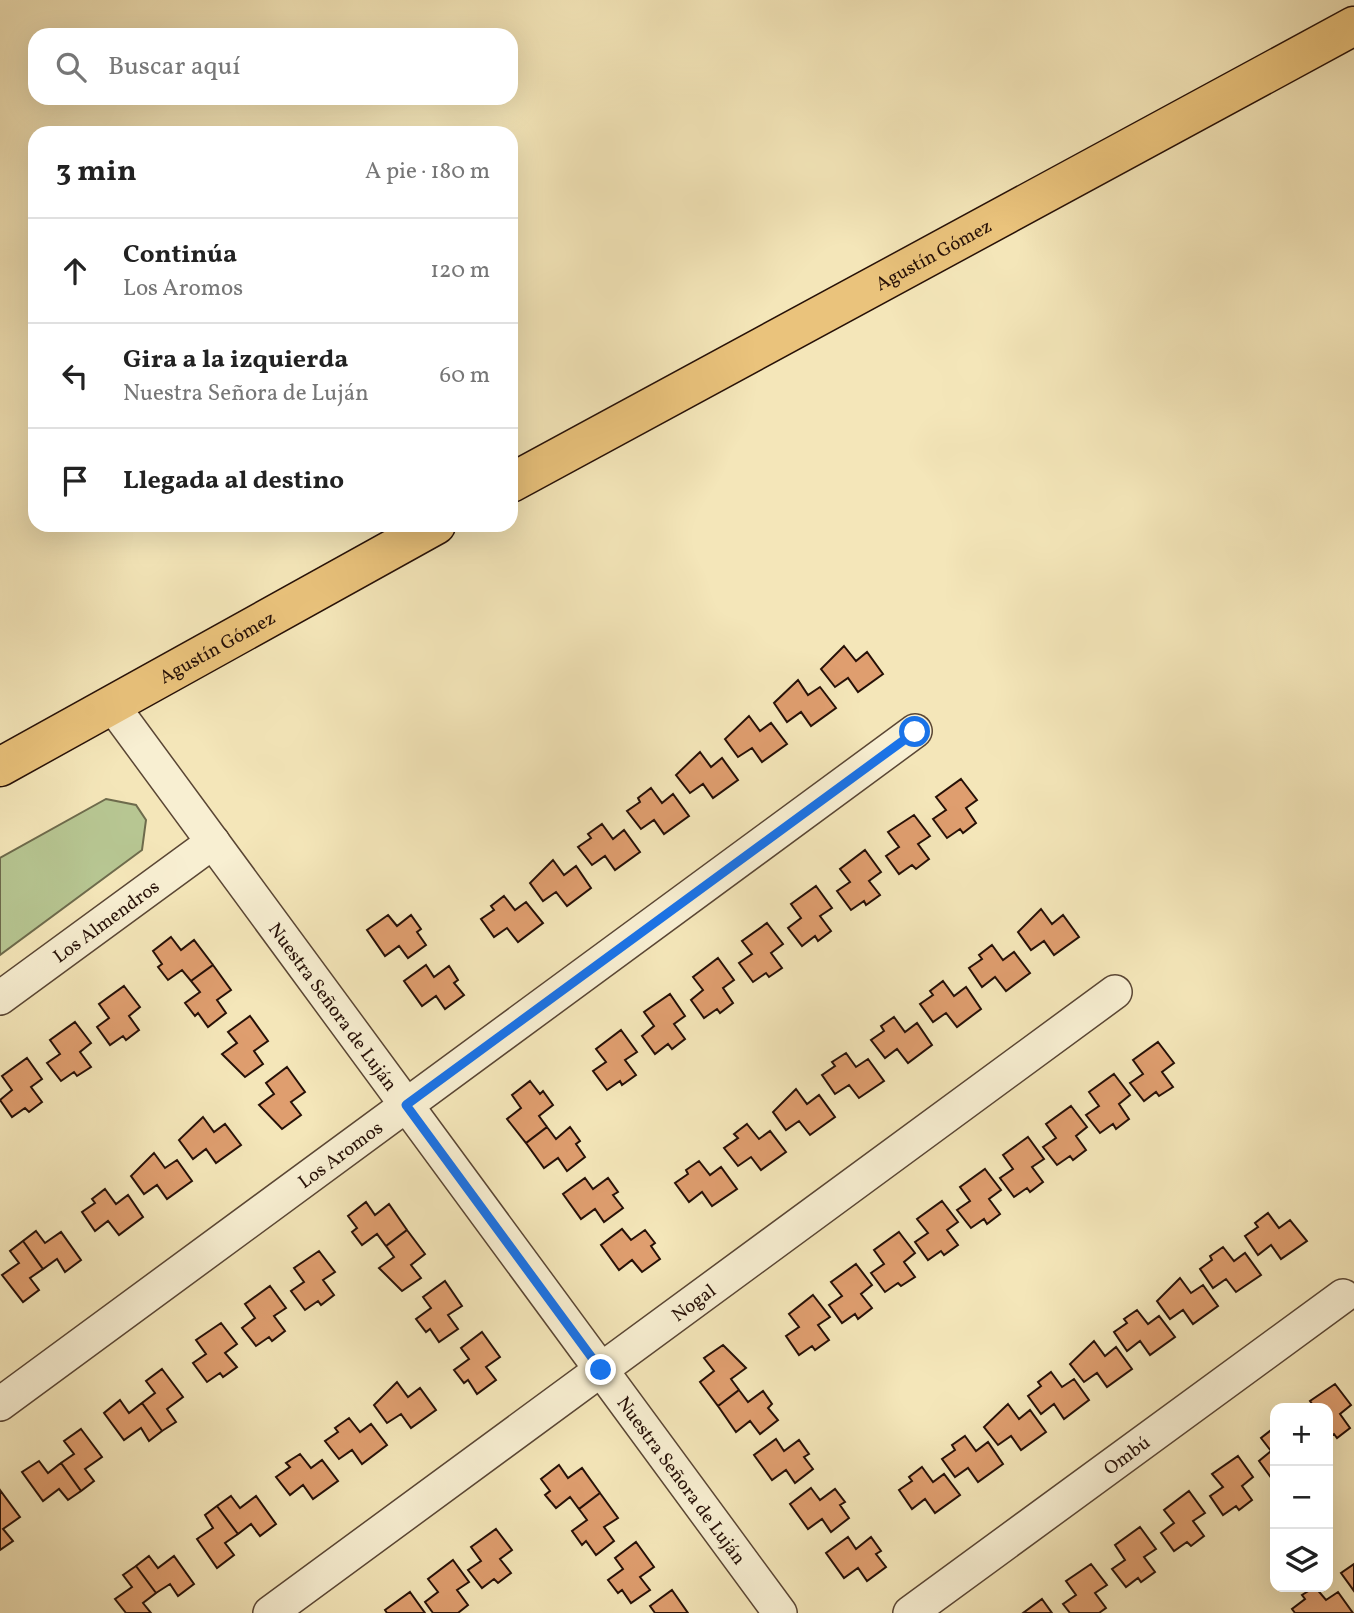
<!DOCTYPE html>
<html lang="es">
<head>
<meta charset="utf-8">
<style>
	body { margin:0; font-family:Vollkorn,serif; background:#f6f6f6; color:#222 }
	.controls { position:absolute; right:21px; bottom:21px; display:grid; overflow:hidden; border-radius:14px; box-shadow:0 7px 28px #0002 }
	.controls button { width:63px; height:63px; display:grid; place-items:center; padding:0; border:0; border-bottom:2px solid #e0e0e0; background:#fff; color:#222; font:35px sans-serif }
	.stop { position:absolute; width:21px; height:21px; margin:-16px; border:5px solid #1a73e8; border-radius:50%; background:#fff }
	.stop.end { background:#1a73e8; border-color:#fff; box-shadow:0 2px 7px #0008 }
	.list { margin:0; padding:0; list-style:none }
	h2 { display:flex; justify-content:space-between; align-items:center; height:91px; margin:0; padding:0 28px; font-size:30px }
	h2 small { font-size:23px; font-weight:400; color:#767676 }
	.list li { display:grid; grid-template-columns:46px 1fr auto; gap:21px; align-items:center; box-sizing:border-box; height:105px; padding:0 28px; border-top:2px solid #e0e0e0 }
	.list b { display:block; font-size:26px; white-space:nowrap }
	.list p { margin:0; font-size:23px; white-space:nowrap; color:#767676 }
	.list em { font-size:23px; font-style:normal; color:#767676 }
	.icon { flex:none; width:38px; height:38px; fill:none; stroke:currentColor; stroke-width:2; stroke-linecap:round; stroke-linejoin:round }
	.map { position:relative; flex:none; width:1354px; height:1613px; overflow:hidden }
	.search { position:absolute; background:#fff; box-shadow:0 7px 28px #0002; left:28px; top:28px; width:490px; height:77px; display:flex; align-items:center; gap:18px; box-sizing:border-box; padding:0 24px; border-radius:21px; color:#767676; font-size:26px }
	.panel { position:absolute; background:#fff; box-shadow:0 7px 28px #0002; left:28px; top:126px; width:490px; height:406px; border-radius:21px }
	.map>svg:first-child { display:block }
	.green { fill:#b7c692; stroke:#6e6b4c; stroke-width:2 }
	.building { fill:#df9e6f; stroke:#261007; stroke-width:2 }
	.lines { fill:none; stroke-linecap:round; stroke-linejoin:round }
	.minor-casing { stroke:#5a4634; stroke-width:36 }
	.major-casing { stroke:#261007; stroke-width:41 }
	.minor { stroke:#f8efd2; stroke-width:33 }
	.major { stroke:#eac37c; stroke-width:38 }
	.route { stroke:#1a73e8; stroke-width:9 }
	.labels { text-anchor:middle; stroke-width:6; stroke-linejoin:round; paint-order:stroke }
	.street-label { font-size:19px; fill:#261007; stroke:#f8efd2 }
</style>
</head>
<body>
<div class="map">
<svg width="1354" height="1613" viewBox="0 0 1354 1613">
	<rect width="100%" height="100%" fill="#f4e6b9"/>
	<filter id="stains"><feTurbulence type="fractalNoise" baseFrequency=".00286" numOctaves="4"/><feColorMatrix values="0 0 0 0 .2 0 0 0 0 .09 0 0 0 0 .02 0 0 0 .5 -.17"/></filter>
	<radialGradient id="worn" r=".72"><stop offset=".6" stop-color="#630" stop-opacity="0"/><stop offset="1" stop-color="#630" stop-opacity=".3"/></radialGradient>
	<path class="green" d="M106 799 136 805 146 820 142 850 0 955V858Z"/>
	<path class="building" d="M844 646 856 661 867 652 883 674 858 692 848 678 835 687 821 669Z
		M798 680 808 695 820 687 836 708 811 726 801 712 787 722 774 703Z
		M749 716 760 731 771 723 787 744 762 762 752 748 738 757 725 739Z
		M700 752 711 767 722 758 738 780 713 798 703 784 690 793 676 775Z
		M961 779 977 800 966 808 976 823 963 833 960 829 947 838 933 819 946 810 936 797Z
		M651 788 662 803 673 794 689 816 664 834 654 820 641 829 627 811 640 802 638 798Z
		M914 815 930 836 918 844 929 859 916 869 912 865 899 874 886 856 899 847 888 832Z
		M602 824 613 839 624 830 640 852 615 870 605 856 592 865 578 847 591 838 588 834Z
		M865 850 881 872 869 881 880 895 866 905 864 901 851 910 837 891 850 882 840 869Z
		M553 860 564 875 576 866 591 888 567 906 556 892 543 901 530 883Z
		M816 886 832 908 820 916 831 931 818 941 815 936 802 946 788 928 801 918 791 904Z
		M504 896 515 910 526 902 543 923 518 942 507 928 494 937 481 919 494 910 491 906Z
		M1041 909 1052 924 1063 915 1079 937 1054 955 1044 941 1031 950 1018 932Z
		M388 915 397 926 411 915 421 929 417 932 426 945 408 958 399 946 385 956 367 930Z
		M767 923 783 944 771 953 782 968 769 977 766 973 753 982 739 963 752 954 742 941Z
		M171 937 181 950 194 940 213 965 191 981 182 970 168 980 158 967 162 964 153 951Z
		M992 945 1003 960 1014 952 1030 973 1006 991 995 977 982 987 969 968 982 959 979 955Z
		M718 958 734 980 723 988 733 1003 720 1013 717 1009 704 1018 691 1000 703 990 693 977Z
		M213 965 231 990 217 1000 226 1013 208 1027 198 1013 195 1016 185 1003 200 992 191 981Z
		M426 965 434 977 449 966 458 980 454 983 464 995 445 1009 436 996 422 1006 404 981Z
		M943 981 954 996 966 987 981 1009 957 1027 946 1013 933 1022 920 1004 933 995 930 991Z
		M124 986 140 1007 129 1016 139 1030 126 1040 123 1036 110 1045 97 1027 109 1018 99 1004Z
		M670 994 685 1016 674 1024 685 1039 672 1049 668 1044 655 1054 642 1036 654 1026 644 1012Z
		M250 1016 268 1041 254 1051 263 1064 245 1077 222 1054 237 1043 228 1032Z
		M894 1017 905 1032 917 1023 932 1045 908 1063 897 1049 885 1058 871 1040 884 1031 881 1026Z
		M75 1022 91 1043 80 1052 91 1067 77 1076 74 1072 61 1081 47 1063 60 1054 50 1040Z
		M621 1030 637 1052 625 1060 636 1075 622 1085 620 1081 607 1090 593 1071 606 1062 596 1049Z
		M1158 1042 1174 1063 1162 1072 1173 1087 1159 1096 1156 1092 1144 1101 1130 1083 1143 1074 1133 1060Z
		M846 1053 856 1067 868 1059 884 1081 859 1098 849 1085 835 1094 822 1075 835 1066 832 1062Z
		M27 1058 42 1079 31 1087 42 1102 29 1112 25 1108 12 1117 0 1100 12 1090 2 1076Z
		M287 1067 305 1092 291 1102 301 1115 282 1129 259 1105 274 1094 266 1083Z
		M1114 1074 1130 1095 1119 1104 1129 1119 1116 1129 1113 1124 1100 1133 1086 1115 1099 1106 1089 1092Z
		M530 1081 540 1094 543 1091 553 1105 539 1116 547 1127 526 1143 507 1119 521 1108 512 1095Z
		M796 1089 807 1104 819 1095 835 1117 810 1135 799 1121 786 1130 773 1112Z
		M1071 1106 1087 1127 1076 1136 1086 1150 1073 1160 1070 1156 1057 1165 1043 1147 1056 1138 1046 1124Z
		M203 1117 214 1132 225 1124 241 1145 216 1163 206 1149 193 1159 179 1140Z
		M747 1124 759 1139 770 1131 786 1152 761 1170 751 1157 738 1166 724 1148 738 1138 734 1134Z
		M547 1127 556 1139 570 1127 580 1141 576 1144 585 1157 567 1171 558 1158 544 1168 526 1143Z
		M1028 1137 1044 1159 1032 1167 1043 1182 1030 1192 1027 1188 1014 1197 1000 1178 1013 1169 1003 1155Z
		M154 1153 165 1168 177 1160 192 1181 167 1199 157 1185 144 1194 131 1176Z
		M699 1161 710 1175 721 1167 737 1189 712 1206 702 1192 689 1202 675 1183 688 1174 686 1170Z
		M985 1169 1001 1190 989 1199 1000 1214 987 1224 984 1219 971 1228 957 1210 970 1201 960 1187Z
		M585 1178 593 1189 608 1178 618 1192 613 1195 623 1208 604 1222 595 1209 581 1219 563 1194Z
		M105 1189 116 1204 128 1195 143 1217 119 1235 108 1221 95 1231 82 1212 95 1203 92 1199Z
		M942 1201 958 1222 947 1230 958 1245 944 1255 941 1251 928 1260 915 1242 928 1233 917 1219Z
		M366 1202 375 1215 389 1204 407 1230 386 1246 377 1234 362 1245 352 1232 357 1228 348 1216Z
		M1268 1213 1279 1228 1290 1220 1307 1241 1281 1259 1271 1245 1258 1255 1245 1236 1258 1227 1255 1223Z
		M622 1229 631 1240 645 1230 655 1243 651 1246 660 1259 642 1272 632 1260 619 1270 601 1245Z
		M407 1230 425 1254 411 1265 421 1278 402 1291 379 1268 394 1257 386 1246Z
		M36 1231 45 1243 61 1232 81 1260 65 1272 57 1259 43 1269 23 1241Z
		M899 1232 915 1253 904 1262 915 1277 901 1286 898 1283 885 1292 871 1273 884 1264 874 1250Z
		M23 1241 43 1269 30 1278 39 1290 23 1302 2 1275 19 1263 10 1251Z
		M1223 1247 1234 1261 1245 1253 1261 1275 1236 1292 1226 1279 1213 1288 1200 1269 1212 1260 1210 1256Z
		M319 1251 335 1272 323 1280 334 1295 321 1305 318 1301 305 1310 291 1291 304 1282 294 1268Z
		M856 1264 872 1285 861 1294 872 1308 858 1319 855 1314 842 1323 829 1305 842 1296 831 1282Z
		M1180 1278 1191 1293 1203 1285 1218 1306 1193 1324 1183 1310 1170 1319 1157 1301Z
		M445 1281 462 1306 448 1315 458 1329 439 1342 430 1329 426 1332 416 1319 431 1308 423 1297Z
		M270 1286 286 1308 274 1316 285 1331 272 1341 269 1337 256 1346 242 1328 255 1318 245 1304Z
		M813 1295 830 1317 818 1325 829 1340 815 1350 812 1346 799 1355 786 1336 799 1327 789 1314Z
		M1137 1310 1148 1324 1159 1316 1175 1337 1150 1355 1140 1341 1127 1351 1114 1332 1127 1323 1124 1319Z
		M221 1323 237 1344 225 1353 237 1367 223 1377 220 1373 207 1382 193 1363 206 1354 196 1340Z
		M482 1332 500 1357 486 1367 496 1380 477 1394 468 1380 464 1383 454 1370 469 1359 461 1348Z
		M1094 1341 1105 1356 1116 1347 1132 1369 1107 1387 1097 1373 1084 1382 1070 1364Z
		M723 1345 746 1368 731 1379 739 1390 718 1406 700 1382 714 1371 704 1358Z
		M162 1369 183 1397 167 1409 176 1422 162 1431 142 1403 155 1393 146 1381Z
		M1051 1372 1062 1387 1074 1379 1089 1400 1064 1419 1054 1404 1041 1414 1028 1396 1041 1386 1038 1382Z
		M397 1382 408 1397 420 1388 436 1410 411 1428 401 1414 387 1423 374 1405Z
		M1335 1384 1351 1405 1340 1414 1350 1428 1337 1438 1334 1434 1328 1438V1408H1315L1310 1401Z
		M739 1390 748 1402 763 1391 772 1404 768 1408 778 1420 760 1434 750 1421 736 1432 718 1406Z
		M120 1400 129 1413 142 1403 162 1431 149 1441 141 1428 124 1440 104 1413Z
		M1008 1404 1019 1419 1030 1410 1046 1432 1021 1450 1011 1436 998 1445 984 1427Z
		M349 1418 360 1432 371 1424 387 1445 362 1464 352 1450 339 1459 325 1441 338 1432 335 1428Z
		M1275 1427V1476L1272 1479 1259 1461 1271 1451 1261 1438Z
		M81 1429 102 1457 85 1469 94 1481 81 1491 61 1463 74 1454 64 1441Z
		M965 1436 976 1451 988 1442 1003 1464 978 1482 968 1468 955 1477 942 1459 955 1450 952 1445Z
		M776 1439 784 1451 799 1440 809 1454 804 1457 813 1469 795 1483 786 1470 772 1480 754 1455Z
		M300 1454 311 1468 322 1460 338 1481 313 1499 303 1485 290 1495 276 1477 290 1467 286 1463Z
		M1238 1456 1253 1477 1242 1486 1252 1500 1239 1510 1236 1506 1223 1515 1210 1496 1223 1487 1212 1474Z
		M39 1461 48 1473 61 1463 81 1491 68 1500 59 1489 43 1501 22 1472Z
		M559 1465 568 1478 582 1468 600 1493 579 1509 570 1497 556 1508 545 1495 550 1491 541 1479Z
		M922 1467 933 1482 944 1474 960 1495 935 1513 925 1499 912 1509 899 1490 912 1481 909 1477Z
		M811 1488 820 1500 835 1489 845 1502 840 1505 849 1518 831 1532 822 1519 808 1529 790 1504Z
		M0 1490 20 1517 3 1529 13 1541 0 1550Z
		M1189 1491 1205 1513 1193 1521 1204 1536 1191 1546 1187 1542 1174 1551 1161 1533 1174 1523 1164 1510Z
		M600 1493 618 1518 604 1527 614 1541 596 1555 586 1541 582 1545 572 1531 587 1520 579 1509Z
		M231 1496 240 1508 256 1496 276 1524 260 1536 251 1524 238 1534 217 1506Z
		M217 1506 238 1534 225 1543 234 1555 217 1568 197 1539 213 1528 205 1515Z
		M1140 1527 1156 1549 1144 1557 1155 1572 1141 1582 1138 1578 1126 1587 1112 1569 1125 1560 1115 1545Z
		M496 1529 512 1550 500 1559 511 1573 498 1583 494 1579 482 1588 468 1570 481 1561 471 1547Z
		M848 1537 856 1549 871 1537 881 1551 876 1554 886 1567 867 1581 858 1568 844 1578 826 1553Z
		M636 1542 654 1567 640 1577 650 1590 631 1603 622 1590 618 1593 608 1580 623 1569 615 1558Z
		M149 1556 158 1568 174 1556 194 1584 178 1596 170 1584 156 1593 136 1566Z
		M453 1560 469 1582 457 1590 468 1605 458 1613H433L425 1602 438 1592 428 1579Z
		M1091 1564 1107 1585 1095 1593 1106 1608 1099 1613H1070L1063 1604 1076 1595 1066 1581Z
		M1354 1564V1591L1341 1573Z
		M136 1566 156 1593 143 1603 151 1613H126L115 1599 132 1587 123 1575Z
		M1315 1587 1326 1600 1338 1592 1353 1613H1295L1292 1609 1305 1599 1302 1595Z
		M672 1590 688 1613H655L650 1606Z
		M410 1592 425 1613H387L385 1610Z
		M1042 1599 1052 1613H1023Z"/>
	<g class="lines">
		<defs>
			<g id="minor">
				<path id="s1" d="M112 705 780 1613"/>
				<path id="s2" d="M0 998 213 842"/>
				<path id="s3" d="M0 1404 915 731"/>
				<path id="s4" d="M270 1613 1115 992"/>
				<path id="s5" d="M910 1613 1343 1296"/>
			</g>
			<g id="major">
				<path id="s6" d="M511 483 1354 26"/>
				<path id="s7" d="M0 767 436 525"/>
			</g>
		</defs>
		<use href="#minor" class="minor-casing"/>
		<use href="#major" class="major-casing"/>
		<use href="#minor" class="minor"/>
		<use href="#major" class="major"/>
	</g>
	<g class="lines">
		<path class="route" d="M601 1370 406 1105 915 732"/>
	</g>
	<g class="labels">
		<g class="street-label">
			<text dy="7" stroke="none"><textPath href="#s6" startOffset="480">Agustín Gómez</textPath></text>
			<text dy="7" stroke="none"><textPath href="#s7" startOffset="248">Agustín Gómez</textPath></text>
			<text dy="7" stroke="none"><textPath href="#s2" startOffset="131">Los Almendros</textPath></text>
			<text dy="7" stroke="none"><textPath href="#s1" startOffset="374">Nuestra Señora de Luján</textPath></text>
			<text dy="7" stroke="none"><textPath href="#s3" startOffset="422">Los Aromos</textPath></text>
			<text dy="7" stroke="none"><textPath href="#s4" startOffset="525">Nogal</textPath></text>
			<text dy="7" stroke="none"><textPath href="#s5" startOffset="268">Ombú</textPath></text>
			<text dy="7" stroke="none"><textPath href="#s1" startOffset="962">Nuestra Señora de Luján</textPath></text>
		</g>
	</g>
	<rect width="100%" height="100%" filter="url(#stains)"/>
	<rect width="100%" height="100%" fill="url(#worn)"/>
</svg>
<div class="controls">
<button>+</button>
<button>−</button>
<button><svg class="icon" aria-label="layers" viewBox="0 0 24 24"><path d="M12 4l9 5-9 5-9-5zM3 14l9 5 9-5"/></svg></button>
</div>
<div class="stop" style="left:915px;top:732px"></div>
<div class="stop end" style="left:601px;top:1370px"></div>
<div class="search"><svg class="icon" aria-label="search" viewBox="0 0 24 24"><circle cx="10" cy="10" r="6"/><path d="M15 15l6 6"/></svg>Buscar aquí</div>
<section class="panel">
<h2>3 min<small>A pie · 180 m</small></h2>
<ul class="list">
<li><svg class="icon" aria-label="ahead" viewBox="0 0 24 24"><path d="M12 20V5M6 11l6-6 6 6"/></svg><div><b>Continúa</b><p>Los Aromos</p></div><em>120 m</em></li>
<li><svg class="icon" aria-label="left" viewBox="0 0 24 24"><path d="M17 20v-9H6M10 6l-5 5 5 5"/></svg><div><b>Gira a la izquierda</b><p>Nuestra Señora de Luján</p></div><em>60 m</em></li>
<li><svg class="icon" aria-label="arrive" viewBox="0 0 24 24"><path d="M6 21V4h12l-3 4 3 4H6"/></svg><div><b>Llegada al destino</b></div></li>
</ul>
</section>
</div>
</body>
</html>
